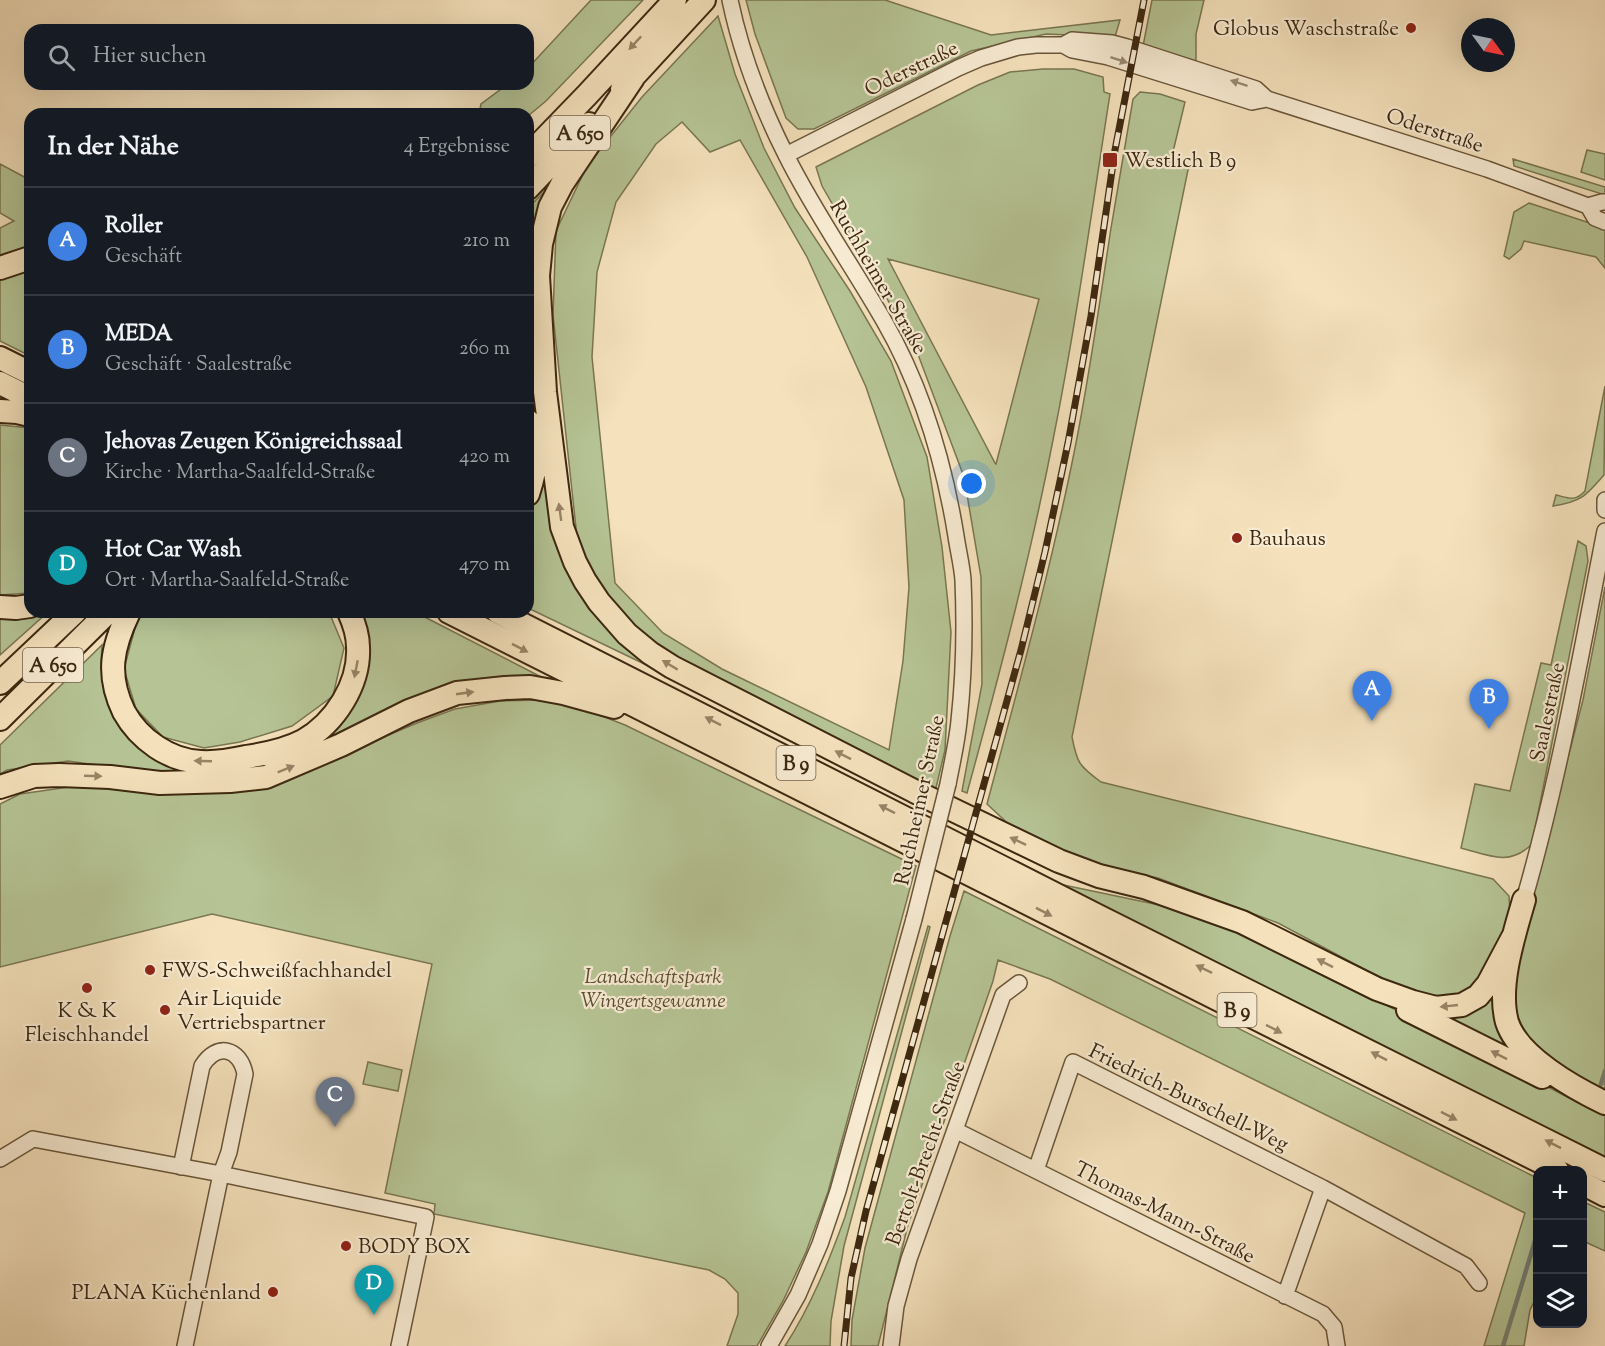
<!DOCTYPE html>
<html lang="de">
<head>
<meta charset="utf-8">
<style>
	body { margin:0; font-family:"Sorts Mill Goudy",serif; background:#20242c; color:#f1f3f6 }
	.controls { position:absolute; right:18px; bottom:18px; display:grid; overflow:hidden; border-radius:12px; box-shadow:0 6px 24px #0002 }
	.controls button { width:54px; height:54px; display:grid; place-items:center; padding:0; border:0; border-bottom:2px solid #363941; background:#171b24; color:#f1f3f6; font:30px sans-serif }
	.compass { position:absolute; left:1461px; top:18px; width:54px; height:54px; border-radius:50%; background:#171b24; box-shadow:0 6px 24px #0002; rotate:123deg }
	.you { position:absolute; left:972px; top:484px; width:21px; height:21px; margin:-15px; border:4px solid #fff; border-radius:50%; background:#1a73e8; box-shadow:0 0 0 9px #1a73e833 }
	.badge { display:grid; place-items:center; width:39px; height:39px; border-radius:50%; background:#db2777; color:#fff; font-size:20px; font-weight:700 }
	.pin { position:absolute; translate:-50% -50px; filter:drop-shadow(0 2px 3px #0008) }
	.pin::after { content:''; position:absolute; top:32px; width:21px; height:18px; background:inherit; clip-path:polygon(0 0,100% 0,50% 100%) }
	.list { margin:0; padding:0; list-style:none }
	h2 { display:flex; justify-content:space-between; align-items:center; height:78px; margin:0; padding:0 24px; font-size:26px }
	h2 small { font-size:20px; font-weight:400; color:#9ea1a6 }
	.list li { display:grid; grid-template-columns:39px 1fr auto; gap:18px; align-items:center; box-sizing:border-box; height:108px; padding:0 24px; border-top:2px solid #363941 }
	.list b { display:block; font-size:22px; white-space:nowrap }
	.list p { margin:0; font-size:20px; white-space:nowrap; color:#9ea1a6 }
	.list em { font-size:20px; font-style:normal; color:#9ea1a6 }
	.icon { flex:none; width:33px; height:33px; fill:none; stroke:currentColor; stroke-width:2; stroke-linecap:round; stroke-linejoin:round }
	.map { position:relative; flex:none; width:1605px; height:1346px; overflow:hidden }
	.search { position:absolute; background:#171b24; box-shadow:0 6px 24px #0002; left:24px; top:24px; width:510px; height:66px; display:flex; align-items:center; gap:15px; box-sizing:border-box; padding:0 21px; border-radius:18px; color:#9ea1a6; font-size:22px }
	.panel { position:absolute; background:#171b24; box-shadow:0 6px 24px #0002; left:24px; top:108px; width:510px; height:510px; border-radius:18px }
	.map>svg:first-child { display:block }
	.green { fill:#b6c495; stroke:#797652; stroke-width:1.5; fill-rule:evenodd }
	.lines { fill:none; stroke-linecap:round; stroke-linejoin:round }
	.stream { stroke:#778075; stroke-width:4.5 }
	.minor-casing { stroke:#6a563a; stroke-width:18 }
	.highway-casing { stroke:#3c270f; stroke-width:26 }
	.minor { stroke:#f8ecd4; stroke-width:15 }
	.highway { stroke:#f5e2bd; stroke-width:22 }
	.rail-casing { stroke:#3c270f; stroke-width:7 }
	.rail { stroke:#f8ecd4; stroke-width:4.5; stroke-dasharray:14; stroke-linecap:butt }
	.minor-bridge-casing { stroke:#6a563a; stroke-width:18; stroke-linecap:butt }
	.minor-bridge { stroke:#f8ecd4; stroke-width:15 }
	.oneway { fill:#988466 }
	.oneway2 { fill:#9a8a72 }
	.poi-dot { fill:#8f2418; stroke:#f8ecd4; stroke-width:2 }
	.labels { text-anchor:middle; stroke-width:4.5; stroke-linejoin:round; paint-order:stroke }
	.shield { fill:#f8ecd4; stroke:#74624a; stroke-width:1.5 }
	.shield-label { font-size:20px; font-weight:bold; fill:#3c270f }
	.poi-label { font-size:21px; fill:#3c270f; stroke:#f8ecd4; text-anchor:start }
	.street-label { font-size:21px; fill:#3c270f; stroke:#f8ecd4 }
	.park-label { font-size:21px; font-style:italic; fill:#5a4e30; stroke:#f8ecd4 }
</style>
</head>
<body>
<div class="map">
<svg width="1605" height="1346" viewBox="0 0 1605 1346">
	<rect width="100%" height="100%" fill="#f5e2bd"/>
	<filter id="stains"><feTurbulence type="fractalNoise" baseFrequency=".00333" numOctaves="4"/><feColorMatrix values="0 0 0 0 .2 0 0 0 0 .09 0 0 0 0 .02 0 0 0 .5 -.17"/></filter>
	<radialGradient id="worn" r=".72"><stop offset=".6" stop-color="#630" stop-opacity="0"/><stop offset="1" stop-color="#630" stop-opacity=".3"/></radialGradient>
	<path class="green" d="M591 0H643L546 101 528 116V114H479L481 104 508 84H528V68Z
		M746 0H885L991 35 1120 20 1115 37 1046 34 971 51 814 129H798L786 118 755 34Z
		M1152 0H1204L1196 34V61L1143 46Z
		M718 16 735 74 764 148 795 208 850 291 891 361 927 457 942 547 951 632 945 750 935 792 676 659 641 636 615 609 589 570 577 537 553 315 556 231 587 166 642 97ZM682 122 710 152 740 140 807 257 866 387 904 500 909 587 903 661 889 750 722 669 663 633 615 583 592 357 597 272 616 202 656 144Z
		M1043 69H1074L1103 77 1104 92 1110 94C1092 209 1076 325 1053 440 1030 559 999 676 967 793L962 791 982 684 981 577 964 477 916 349 822 186 816 167 978 85 1010 72ZM888 259 1039 299 996 464 995 463Z
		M1140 92 1160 94 1185 102 1171 160 1189 165 1072 737C1077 763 1079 766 1101 782L1493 879 1509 896 1510 912 1494 968 1454 999H1420L1278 923 1158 878 1084 862 1015 830 987 804C1019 684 1052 565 1076 443 1090 372 1100 300 1111 228 1118 185 1126 142 1133 99Z
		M1587 150 1605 154V180L1581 172Z
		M1513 159 1605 187V195L1514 166Z
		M0 164 30 180V245L0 257V228L14 221 0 213Z
		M545 191 528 252 533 349 560 554 661 672 528 608V510L539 479 528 412V208Z
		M1529 203 1605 228V268L1596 257 1524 241 1521 249 1509 259 1504 256 1514 212Z
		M30 264V356L0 341V274Z
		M1605 386 1604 475C1586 496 1581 502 1553 506L1556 495C1569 498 1575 502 1585 491Z
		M0 425 30 428V593L0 595Z
		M1578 541 1586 546 1588 561 1532 844C1509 867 1488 855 1461 848L1475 784 1510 791 1541 663 1551 665Z
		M1605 587V1089L1547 1062 1509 1017 1512 973 1583 700Z
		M36 612H48L0 655V616Z
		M144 612H329L344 648 333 696 292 726 240 742 204 748 163 737 136 709 124 669 138 617Z
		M357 612H415L547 680 473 682 414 703 299 752 265 764 215 773 161 774 68 761 7 770 0 774V745L102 645 101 662 104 689 113 712 130 738 150 754 169 763 193 770 227 768 291 751 319 738 342 716 359 684 364 655 362 627Z
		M538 700 579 707 625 725 916 866 828 1192 806 1252 783 1301 757 1346H727L738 1314V1293L725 1279 709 1270 434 1214 435 1204 385 1193 432 964 212 914 0 967V804L20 794 83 785 284 779 417 723 455 709 500 701Z
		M1054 883 1164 906 1216 922 1321 972 1605 1116V1161Z
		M964 891 1537 1178V1296L1530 1310 1524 1346H1484L1525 1213 1050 979 998 960 993 981 908 1225 878 1346H851L852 1320 865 1248 950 936Z
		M928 926 930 927 844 1246 831 1321 830 1346H785C811 1306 829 1261 845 1217Z
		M1494 991 1523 1059 1442 1018Z
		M368 1062 402 1070 398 1091 363 1084Z
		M1582 1201 1605 1212V1251L1583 1241Z"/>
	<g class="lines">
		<path class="stream" d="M1601 1084 1605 1071
			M1503 1346 1538 1231"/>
		<defs>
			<path id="minor" d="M730 0C741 53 761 105 785 153 814 212 852 265 884 321 922 387 944 462 956 536 958 550 962 566 963 580 965 627 964 675 959 721 957 742 952 763 948 784
				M1063 45 1072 40 1112 43 1127 47 1256 89 1267 99 1487 169 1588 206 1602 202H1605
				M786 155 958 68 981 58 1018 47 1036 45H1063L1072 50 1108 57 1252 102 1267 99
				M1588 206 1595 218 1605 222
				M1605 500V510
				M1524 900C1559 779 1581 654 1605 531
				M955 1130 1323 1314 1334 1327 1337 1346
				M0 1159 33 1139 221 1174 426 1217 399 1346
				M181 1167 202 1066C217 1042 240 1048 245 1074L229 1152 221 1174 185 1346
				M1036 1170 1073 1062 1323 1188 1466 1266 1479 1283
				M1285 1296 1323 1188
				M769 1346 798 1295 820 1244 838 1191 914 919
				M891 1346 896 1306 909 1259 1003 995 1019 983"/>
			<path id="highway" d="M633 78 562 184 550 207 541 244 538 276 545 392 562 527 575 562 585 581 599 602 627 634 650 653 672 667 713 688 914 791 1059 861 1099 876 1144 887 1242 922 1377 989 1413 1002 1436 1008 1462 1005 1478 996 1488 984 1513 937
				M622 89 704 0
				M528 156 587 95 675 0
				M528 188 589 124
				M0 268 30 258
				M0 358 30 373
				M0 383 30 398
				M0 411 17 412 30 415
				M528 421C541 445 536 469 528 494
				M0 607 16 608 30 606
				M129 612C112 647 106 675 124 712 139 739 169 761 201 762 216 763 232 760 246 757 266 754 286 750 303 741 335 723 360 684 358 647 358 635 354 623 349 612
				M449 612 1557 1170
				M498 612 1100 917 1605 1170
				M0 683 75 612
				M0 719 108 612
				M0 787 34 776 59 775 110 777 160 783 230 781 266 777 341 745 409 711 457 693 505 688 530 687 563 693 614 707
				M1524 900C1514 935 1497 986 1507 1022 1518 1057 1574 1088 1605 1103
				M1408 1010 1542 1077
				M1582 1183 1605 1195"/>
		</defs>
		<use href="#minor" class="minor-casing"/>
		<use href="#highway" class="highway-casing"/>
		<use href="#minor" class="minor"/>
		<use href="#highway" class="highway"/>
		<defs>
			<path id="rail" d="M844 1346 851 1278 866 1211 1021 650 1045 552 1068 443 1091 316 1115 150 1144 0"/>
		</defs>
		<use href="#rail" class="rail-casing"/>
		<use href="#rail" class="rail"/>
		<defs>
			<path id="minor-bridge" d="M914 919 948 784"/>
		</defs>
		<use href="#minor-bridge" class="minor-bridge-casing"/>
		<use href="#minor-bridge" class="minor-bridge"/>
	</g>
	<defs><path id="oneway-solid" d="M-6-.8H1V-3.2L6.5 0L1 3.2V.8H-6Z" transform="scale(1.5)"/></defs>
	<g class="oneway">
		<use href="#oneway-solid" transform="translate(635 43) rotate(133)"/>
		<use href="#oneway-solid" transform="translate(560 512) rotate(-98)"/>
		<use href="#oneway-solid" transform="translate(520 648) rotate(27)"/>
		<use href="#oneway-solid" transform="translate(670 665) rotate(-149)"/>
		<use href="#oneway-solid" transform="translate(356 669) rotate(101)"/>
		<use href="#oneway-solid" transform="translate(465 693) rotate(-8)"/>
		<use href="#oneway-solid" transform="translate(713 721) rotate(-153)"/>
		<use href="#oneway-solid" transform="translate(843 755) rotate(-153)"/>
		<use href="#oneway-solid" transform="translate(203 761) rotate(-178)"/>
		<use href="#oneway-solid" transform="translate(286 769) rotate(-22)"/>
		<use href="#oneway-solid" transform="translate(93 776) rotate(2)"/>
		<use href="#oneway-solid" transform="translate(887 809) rotate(-153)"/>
		<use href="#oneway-solid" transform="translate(1018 841) rotate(-155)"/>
		<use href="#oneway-solid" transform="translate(1044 912) rotate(27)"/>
		<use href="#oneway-solid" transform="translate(1325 963) rotate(-153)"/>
		<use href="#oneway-solid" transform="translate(1204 969) rotate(-154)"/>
		<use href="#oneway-solid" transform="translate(1449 1006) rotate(174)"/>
		<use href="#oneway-solid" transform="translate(1274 1029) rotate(27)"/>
		<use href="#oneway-solid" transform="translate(1499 1055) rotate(-153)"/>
		<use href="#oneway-solid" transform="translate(1379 1056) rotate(-153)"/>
		<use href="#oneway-solid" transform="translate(1449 1116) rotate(27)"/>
		<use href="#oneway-solid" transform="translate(1553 1144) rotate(-153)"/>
	</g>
	<g class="oneway2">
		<use href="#oneway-solid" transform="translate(1119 60) rotate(18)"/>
		<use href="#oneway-solid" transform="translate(1239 83) rotate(-162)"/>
	</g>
	<g class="poi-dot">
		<circle cx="1411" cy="28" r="6"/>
		<rect x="1102" y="152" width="16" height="16" rx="3"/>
		<circle cx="1237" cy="538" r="6"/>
		<circle cx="150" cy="970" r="6"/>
		<circle cx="87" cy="988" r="6"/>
		<circle cx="165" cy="1010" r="6"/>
		<circle cx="346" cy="1246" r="6"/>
		<circle cx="273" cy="1292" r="6"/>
	</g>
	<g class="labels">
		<g class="shield">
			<rect x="550" y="116" width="60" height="34" rx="4.5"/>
			<rect x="23" y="648" width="60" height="34" rx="4.5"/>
			<rect x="776.5" y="746" width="39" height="34" rx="4.5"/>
			<rect x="1217.5" y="993" width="39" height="34" rx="4.5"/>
		</g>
		<g class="shield-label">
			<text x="580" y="140">A 650</text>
			<text x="53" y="672">A 650</text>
			<text x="796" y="770">B 9</text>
			<text x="1237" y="1017">B 9</text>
		</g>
		<g class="poi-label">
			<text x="1399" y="35" text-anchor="end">Globus Waschstraße</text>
			<text x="1124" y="167">Westlich B 9</text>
			<text x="1249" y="545">Bauhaus</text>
			<text x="162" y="977">FWS-Schweißfachhandel</text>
			<text x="177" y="1005">Air Liquide<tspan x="177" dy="24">Vertriebspartner</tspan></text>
			<text x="87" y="1017" text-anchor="middle">K &amp; K<tspan x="87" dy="24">Fleischhandel</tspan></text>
			<text x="358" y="1253">BODY BOX</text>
			<text x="261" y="1299" text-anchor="end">PLANA Küchenland</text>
		</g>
		<g class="street-label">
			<text transform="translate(911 68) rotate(-26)" y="7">Oderstraße</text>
			<text transform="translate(1435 130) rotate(18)" y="7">Oderstraße</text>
			<text transform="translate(879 277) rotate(60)" y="7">Ruchheimer Straße</text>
			<text transform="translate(1547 712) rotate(-78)" y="7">Saalestraße</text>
			<text transform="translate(919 800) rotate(-78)" y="7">Ruchheimer Straße</text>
			<text transform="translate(1189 1097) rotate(26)" y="7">Friedrich-Burschell-Weg</text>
			<text transform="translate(925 1153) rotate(-70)" y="7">Bertolt-Brecht-Straße</text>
			<text transform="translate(1165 1212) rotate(27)" y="7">Thomas-Mann-Straße</text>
		</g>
		<g class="park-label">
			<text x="653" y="983">Landschaftspark<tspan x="653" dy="24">Wingertsgewanne</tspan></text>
		</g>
	</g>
	<rect width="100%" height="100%" filter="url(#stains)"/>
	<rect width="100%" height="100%" fill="url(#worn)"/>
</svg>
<div class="controls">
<button>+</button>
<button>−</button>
<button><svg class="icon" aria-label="layers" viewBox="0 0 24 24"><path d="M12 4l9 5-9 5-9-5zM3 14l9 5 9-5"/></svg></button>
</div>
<svg class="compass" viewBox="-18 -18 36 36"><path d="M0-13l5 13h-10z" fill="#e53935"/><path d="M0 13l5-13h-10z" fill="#9ea1a6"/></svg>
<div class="you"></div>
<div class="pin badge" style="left:1372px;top:721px;background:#3f7fe0">A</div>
<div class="pin badge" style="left:1489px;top:729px;background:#3f7fe0">B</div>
<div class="pin badge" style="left:335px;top:1127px;background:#6b7280">C</div>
<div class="pin badge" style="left:374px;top:1315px;background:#0f9aa8">D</div>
<div class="search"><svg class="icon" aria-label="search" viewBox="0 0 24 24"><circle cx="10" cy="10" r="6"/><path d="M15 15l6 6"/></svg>Hier suchen</div>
<section class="panel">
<h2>In der Nähe<small>4 Ergebnisse</small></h2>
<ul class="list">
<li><span class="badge" style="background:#3f7fe0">A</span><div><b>Roller</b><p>Geschäft</p></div><em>210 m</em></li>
<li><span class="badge" style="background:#3f7fe0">B</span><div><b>MEDA</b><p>Geschäft · Saalestraße</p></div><em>260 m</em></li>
<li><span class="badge" style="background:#6b7280">C</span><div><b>Jehovas Zeugen Königreichssaal</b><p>Kirche · Martha-Saalfeld-Straße</p></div><em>420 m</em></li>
<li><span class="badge" style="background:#0f9aa8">D</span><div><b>Hot Car Wash</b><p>Ort · Martha-Saalfeld-Straße</p></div><em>470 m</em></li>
</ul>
</section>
</div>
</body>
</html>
